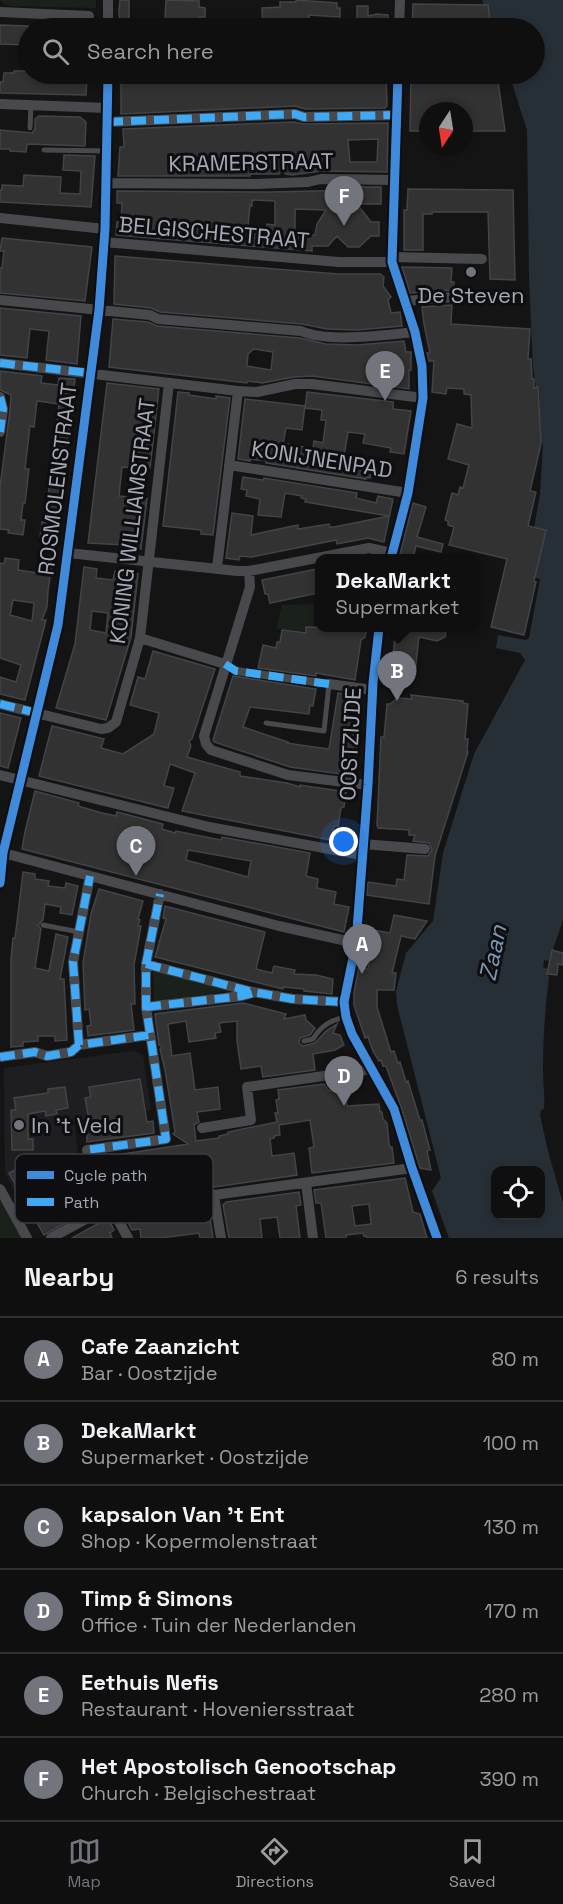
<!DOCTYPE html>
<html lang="en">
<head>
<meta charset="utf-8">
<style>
	body { margin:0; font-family:"Space Grotesk",sans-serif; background:#181818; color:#f1f3f6 }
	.controls { position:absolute; right:18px; bottom:18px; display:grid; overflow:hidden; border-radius:12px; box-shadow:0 3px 9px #0003 }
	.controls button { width:54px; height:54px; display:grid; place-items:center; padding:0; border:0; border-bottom:2px solid #2f2f2f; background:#0f0f0f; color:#f1f3f6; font:30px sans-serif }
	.compass { position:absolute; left:419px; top:102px; width:54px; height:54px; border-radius:50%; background:#0f0f0f; box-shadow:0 3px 9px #0003; rotate:192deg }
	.you { position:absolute; left:344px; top:842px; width:21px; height:21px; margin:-15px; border:4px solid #fff; border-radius:50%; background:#1a73e8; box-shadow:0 0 0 9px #1a73e833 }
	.badge { display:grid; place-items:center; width:39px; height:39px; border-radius:50%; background:#72757d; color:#fff; font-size:20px; font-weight:700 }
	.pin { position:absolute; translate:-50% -50px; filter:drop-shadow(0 2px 3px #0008) }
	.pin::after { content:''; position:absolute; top:32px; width:21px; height:18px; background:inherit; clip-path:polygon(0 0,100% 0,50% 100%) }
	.popup { position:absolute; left:315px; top:554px; width:165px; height:78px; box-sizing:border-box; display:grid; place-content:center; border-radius:12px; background:#0f0f0f; filter:drop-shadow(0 2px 4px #0005); font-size:20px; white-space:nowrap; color:#9b9c9e }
	.popup b { font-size:22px; color:#f1f3f6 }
	.popup::after { content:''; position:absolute; left:50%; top:100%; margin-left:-12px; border:12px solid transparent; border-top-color:#0f0f0f }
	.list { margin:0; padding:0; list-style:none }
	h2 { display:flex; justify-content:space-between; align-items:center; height:78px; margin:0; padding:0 24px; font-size:26px }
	h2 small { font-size:20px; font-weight:400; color:#9b9c9e }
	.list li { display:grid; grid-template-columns:39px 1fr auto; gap:18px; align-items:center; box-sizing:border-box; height:84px; padding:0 24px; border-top:2px solid #2f2f2f }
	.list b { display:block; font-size:22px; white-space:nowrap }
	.list p { margin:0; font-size:20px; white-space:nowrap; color:#9b9c9e }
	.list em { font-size:20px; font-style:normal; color:#9b9c9e }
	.icon { flex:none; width:33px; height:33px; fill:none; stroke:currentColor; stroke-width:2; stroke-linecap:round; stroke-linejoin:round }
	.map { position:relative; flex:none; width:563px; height:1238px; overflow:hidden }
	.search { position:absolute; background:#0f0f0f; box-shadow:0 3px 9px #0003; left:18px; right:18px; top:18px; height:66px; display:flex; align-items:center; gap:15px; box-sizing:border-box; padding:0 21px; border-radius:33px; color:#9b9c9e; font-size:22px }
	.sheet { height:582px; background:#0f0f0f }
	nav { display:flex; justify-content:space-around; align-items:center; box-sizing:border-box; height:84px; border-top:2px solid #2f2f2f; background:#0f0f0f; font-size:16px; color:#9b9c9e }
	nav a { display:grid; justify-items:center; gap:3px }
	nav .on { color:#72757d }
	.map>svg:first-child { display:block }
	.built { fill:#1e1e20 }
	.green { fill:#1a211b }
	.water { fill:#272f36; fill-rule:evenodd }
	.building { fill:#323233; stroke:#424448; stroke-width:1.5; fill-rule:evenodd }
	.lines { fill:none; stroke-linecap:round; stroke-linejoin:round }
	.service { stroke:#48494d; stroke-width:5 }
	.pedestrian { stroke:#48494d; stroke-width:8 }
	.minor { stroke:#48494d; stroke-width:10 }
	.quiet { stroke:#3fa9f5; stroke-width:8; stroke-dasharray:15 8; stroke-linecap:butt }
	.cycleway-casing { stroke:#0e0e10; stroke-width:13 }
	.cycleway { stroke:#408adc; stroke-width:9 }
	.poi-dot { fill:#72757d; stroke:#0e0e10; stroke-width:2 }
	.labels { text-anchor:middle; stroke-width:6; stroke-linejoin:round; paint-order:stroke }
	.street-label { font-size:22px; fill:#a4a9b6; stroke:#0e0e10 }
	.poi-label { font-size:22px; fill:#a4a9b6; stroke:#0e0e10 }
	.water-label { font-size:24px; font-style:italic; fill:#7a98b2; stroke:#0e0e10 }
	.key { fill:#0e0e10; stroke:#3b3c42; stroke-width:1.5 }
	.key-label { font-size:16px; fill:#a4a9b6 }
</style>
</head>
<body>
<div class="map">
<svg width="563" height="1238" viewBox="0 0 563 1238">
	<rect width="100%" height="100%" fill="#141414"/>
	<path class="built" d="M133 1051 143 1055 151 1110 74 1122 80 1169 86 1182 29 1217 5 1173 4 1068Z"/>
	<path class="green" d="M0 0H96V8L11 6 4 4Z
		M314 604 313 633 276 629 282 605Z
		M153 970 230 991 154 1002Z
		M0 1197 23 1238H0Z"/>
	<path class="water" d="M482 0H563V920L549 961 544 960 543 967 548 969 547 974 549 977C545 1008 543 1039 543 1071 543 1084 545 1096 544 1109L541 1110 540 1115 549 1155 563 1203V1238H449L432 1191 441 1178 397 1005 396 991 406 953 433 921 443 853 474 754 525 660 520 653 496 648 498 635 526 640 529 638 540 579 534 577 546 531 534 528 540 494 543 444 541 441 539 387H536L533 368 529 279 527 130 509 74H534V28H492ZM496 1170H540V1216H496Z"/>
	<path class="building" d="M120 0H129V19L165 20 166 0 199 1V7L205 8V17H199L198 22 193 21V28H120L119 11Z
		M296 0 337 3V8H340V17L309 15V24H303V28H263L262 8 280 7V2H296Z
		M413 4 488 5 491 28H412Z
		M357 6H368V16L377 14 388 15V28H345V20L357 21Z
		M0 25 28 26V45L0 44Z
		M14 71H27V74L87 75 86 95 0 93V82H3L4 73H14Z
		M121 74H386L387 106 385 108 305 109 295 106 121 114Z
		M411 74H497L505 131H464V111H428V131H410Z
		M39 116 80 117 86 122 85 146 27 144 26 152 10 151V149H0V130L32 133 35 129V119Z
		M294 122 304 124 388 123 387 172 321 171 292 175 286 174 282 170 279 174H250V176H118L120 147H124L123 129ZM378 139 377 162H350L348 140Z
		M64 155 95 156 91 207 0 202V190H2V185L23 186 24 175 61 177 60 193 80 194 81 171 63 170Z
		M361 187H381V204H357L371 222H379V236H371L359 247H348L337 236 328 246H312V251L116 235 117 222H121L122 203H117V191L269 192 361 190ZM252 200 275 201V225L267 224V227L248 226 250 205 252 206ZM295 209 326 210 317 224 315 235H295Z
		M408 189 513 190 515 280 490 279 488 212H432V214H423V250H404V210H407Z
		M2 238 92 247 85 301 0 293V268H2L4 251H0Z
		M115 256 338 274H380L384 277 383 286 391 297 388 300 391 313 400 312 402 326 357 330 327 329 302 324 160 312 151 308 114 304Z
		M402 267 452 268 451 282H454L453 290 410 293Z
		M452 305 451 324 530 329 528 359H531L532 379H534V388L538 387 541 444 530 491 536 492 528 526 546 530 534 581 536 582 524 635 491 627 507 559 449 545 454 527 448 525V521L445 520 452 493 458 495 460 487 463 488 469 465 448 459 457 424 472 428 471 395 464 394V389L447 388 446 394 432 392 434 361H429L427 353H430L424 324 422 307Z
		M0 308 81 316 77 364 46 360 49 331 30 329 27 358 0 355Z
		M113 319 148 322 157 326 300 338 326 344 357 345 404 341 406 352H411V370H409V389L312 376 294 377 262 383 248 381 247 383 109 367ZM254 349 273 352 271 370 247 366 248 354Z
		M0 371 42 376 41 383 58 385 59 378 75 379 55 539 40 537 42 522H45L59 404 37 401 34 427 30 426 25 469H29L25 503H23L21 520H25L23 535 8 533 9 530 0 529V487L10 410 11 395 0 390Z
		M107 383 159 389 150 468 133 466V468L122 467 119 496 147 499 141 549 125 547V545L88 543Z
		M178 392 189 393V395L216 399V396L230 398 213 535 201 534V530L163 526Z
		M307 392 393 402V409L411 411 404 454 390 452 391 448 363 443 365 434 348 432 344 457 368 461 367 468H372L370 478 366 477V479L266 463 267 461 250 459V461L238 459 245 399 305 406 302 430 286 428 283 443 313 449 314 441 323 443 326 420H321L322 410 305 408Z
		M243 477 263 480 264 478 357 493 356 498 376 503 378 496 393 499 384 542 368 538 337 544 336 540 252 557 240 556 239 560 226 558 232 513 253 516 251 535 298 525V529L329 524 330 527H334L389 516 305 502 306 499 301 498 302 496 285 493 281 517 258 515 260 499 246 496 247 490 241 489Z
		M413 503 426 507 417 537 443 544 441 552 416 546 413 558H399Z
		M5 558 19 560 18 570 38 573 39 562 52 564 48 591 47 607 42 620H46L25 700 0 694V677L16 682 21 665 0 658V563L4 564ZM13 600 34 603 32 621 10 615Z
		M84 567 97 569 96 578 113 580 115 571 138 574 131 637 106 720 56 708 75 644ZM92 611 108 613 106 633 90 630Z
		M317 569 319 584H316L318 593 270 603 268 594H265L262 580Z
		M306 627 367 628 365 637 361 640 355 680 316 673V676L258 668 263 645 276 648 277 642H280L282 630 306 633Z
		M396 627H447L445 637 437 641 419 637 415 672 413 671 404 678 398 676 392 666Z
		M153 651 215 669 192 739 189 741 191 746 187 757 240 772V776L287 783 300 787V785L346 792 344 807 341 808 338 826H334L331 840 182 811 195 773 170 764 164 786 174 788 168 808 39 776 52 726 104 739 101 748 123 754 154 734 159 713 130 705 138 677 145 679Z
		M233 676 316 689 313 706 310 705 309 714 250 707 243 727 288 742 287 743 307 746 329 749 338 693 361 696 357 730 355 776 290 767 214 742 213 740Z
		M411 695 463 701V703L468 704 465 739H468L467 752H468L435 856 429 904 367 895 368 882 396 886 397 879 404 880 407 855 428 856 432 850 429 843 413 841 415 835H409V830L378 828 377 825 381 737H384L387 704H390L398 698 412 699Z
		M0 713 21 718 8 768 0 766Z
		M35 791 79 803 78 806 102 813 116 816 117 812 163 824 162 829 175 833 176 831 221 840 222 837 310 853 306 876 318 879 317 888 336 892 334 904 349 907 344 932 22 849 25 832ZM188 850 251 861 248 877 186 860Z
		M23 872 35 874V879L49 881 48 886 65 888 66 883 78 886 72 915 60 913 61 907 45 904 43 920 38 925 41 929 35 968 49 971 56 934 68 937 60 979H64L67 1040 55 1041V1036H38V1041L23 1042V1046L11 1047V959L13 938H15Z
		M99 889 143 901 138 919 140 920 138 926H141L134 965 135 1004H131L134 1030 88 1036 87 1026 91 1025 89 1009 85 1010 83 963 91 914Z
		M165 906 265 932 256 969 272 973 274 966 295 970 294 974 316 975 333 979 332 994 304 991V989L283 987V989L155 957 166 919 163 918Z
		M394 915 427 921 415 939 401 936 392 973H396L394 990H377V1007L391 1052 394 1051 398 1063 400 1062 406 1082 408 1081 420 1120H422L430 1150 427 1151 431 1170 420 1168 401 1107 386 1066H383L381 1060 379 1061 373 1051 368 1037 365 1038 354 1005V992L359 967 368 969 373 930 390 933Z
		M552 950 563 953V965L558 964 557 975 547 974Z
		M243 1003 286 1014 284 1019 305 1015 306 1020 315 1028 310 1035 300 1038 299 1043 303 1046 315 1043 326 1031 337 1024 333 1033 340 1035 344 1045 335 1050 313 1054 315 1070 263 1077 261 1066 241 1069 237 1041V1021L219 1023 221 1032 215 1033 216 1038 189 1042 186 1021 168 1024 172 1056 190 1053 195 1090 218 1087 220 1109 197 1112 199 1122 194 1125 196 1141 219 1138V1136L228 1134V1132L277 1122 275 1113H278L276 1100 279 1099 278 1090 324 1084 329 1091 345 1090 347 1106 379 1104 380 1112H382L383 1119 387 1123 389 1144 390 1147H392L394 1163 312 1173 309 1148 314 1147 310 1120 279 1125 280 1135 274 1136V1138L270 1139 272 1156 294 1153 297 1175 116 1201 106 1184 104 1169 99 1170 97 1158 188 1144 173 1134 175 1132 165 1070 160 1049 162 1047 159 1045 155 1014Z
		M140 1079 147 1122 153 1121 154 1133 87 1142V1131L91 1130 85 1098 91 1097 89 1087Z
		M65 1087 68 1108 56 1110 57 1114 46 1116 45 1111 28 1114V1139H33V1150H12L11 1110H16L14 1098 48 1093V1089Z
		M20 1167 27 1179 29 1178 35 1190 33 1191 48 1217 91 1193 99 1204 44 1235 9 1173Z
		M405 1178 413 1212 420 1214 427 1238H367L366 1236H364L363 1233 346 1235V1238H326L321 1203H316L314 1190ZM369 1204 371 1224 355 1226 352 1206Z
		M299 1192 301 1205 296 1206 300 1238H280L277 1217 260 1219 262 1238H229L223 1205 226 1202Z
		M208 1204 213 1238H200L199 1233 160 1238H141L140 1229 132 1230 125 1217 140 1215 141 1213 155 1221 154 1213Z
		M108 1218 114 1230 110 1233 112 1238H72Z"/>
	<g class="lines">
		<path class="service" d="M30 128 31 105
			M44 150 107 151
			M266 723 324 731 329 684
			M43 925 79 932
			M304 1041 313 1039C321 1026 330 1020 346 1017"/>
		<path class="pedestrian" d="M225 664 236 671 329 684"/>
		<path class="minor" d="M108 0V28
			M0 12 89 16
			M399 28 400 0
			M0 104 108 108
			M108 122 295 114 304 117 397 115
			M106 183 255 184 308 182 321 179 396 180
			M0 218 105 229
			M104 242 339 262H392
			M392 257 482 259
			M0 300 150 315 158 319 301 331C328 343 385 335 415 332
			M405 301 453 297
			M0 363 238 391 257 392 295 384H312L423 398
			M0 397 3 409 0 432
			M229 465 408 493
			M68 553 237 571H249L369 548 392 553
			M391 558 408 493 423 398 422 366 415 332 392 262 398 74
			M217 568 238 391
			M249 571 250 587 204 736 206 744 211 750 288 775 368 785
			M379 628 373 683 368 785 356 943 344 1002 346 1017 352 1034 394 1109 412 1168 437 1238
			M140 638 225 664
			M329 684 373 690
			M0 704 101 729 108 728 116 722 140 638 169 383
			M0 775 209 827 362 855
			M363 844 425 849
			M0 852 279 926 356 943
			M0 883 3 853 58 625 99 310 105 229 108 74
			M146 964 253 992 293 999 344 1002
			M146 1007 242 996 252 993
			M79 1045 73 962 90 876
			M0 1057 35 1052 47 1056 71 1052 79 1045 149 1035
			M202 1128 251 1120 247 1087 372 1069
			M306 1183 313 1238
			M0 1189 27 1238
			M214 1196 221 1238
			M51 1238 93 1215 112 1209 412 1168
			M128 1238 112 1209 92 1182 87 1150 166 1139 146 1007V964L160 894"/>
		<path class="quiet" d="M108 122 295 114 304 117 397 115
			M0 363 90 373
			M0 397 3 409 0 432
			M225 664 236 671 329 684
			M0 704 37 713
			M146 964 253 992 293 999 344 1002
			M146 1007 242 996 253 993
			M79 1045 73 962 90 876
			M0 1057 35 1052 47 1056 71 1052 79 1045 149 1035
			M112 1209 92 1182 87 1150 166 1139 146 1007V964L160 894"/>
		<defs>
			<path id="cycleway" d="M391 558 408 493 423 398 422 366 415 332 392 262 398 74
				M379 628 373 683 368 785 356 943 344 1002 346 1017 352 1034 394 1109 412 1168 437 1238
				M0 883 3 853 58 625 99 310 105 229 108 74"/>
		</defs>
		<use href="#cycleway" class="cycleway-casing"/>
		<use href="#cycleway" class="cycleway"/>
	</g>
	<g class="poi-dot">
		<circle cx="471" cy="272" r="6"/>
		<circle cx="19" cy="1125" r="6"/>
	</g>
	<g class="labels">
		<g class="street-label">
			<text transform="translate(251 162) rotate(-1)" y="8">KRAMERSTRAAT</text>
			<text transform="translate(214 232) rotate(5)" y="8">BELGISCHESTRAAT</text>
			<text transform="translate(322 459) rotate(9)" y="8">KONIJNENPAD</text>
			<text transform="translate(57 479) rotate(-83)" y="8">ROSMOLENSTRAAT</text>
			<text transform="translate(132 521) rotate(-83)" y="8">KONING WILLIAMSTRAAT</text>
			<text transform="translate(350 744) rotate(-87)" y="8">OOSTZIJDE</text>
		</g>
		<g class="poi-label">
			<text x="471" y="303">De Steven</text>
			<text x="31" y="1133" text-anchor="start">In 't Veld</text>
		</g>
		<g class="water-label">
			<text transform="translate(493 953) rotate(-78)" y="8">Zaan</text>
		</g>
	</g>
	<rect x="15" y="1154" width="198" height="69" rx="9" class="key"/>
	<rect x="27" y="1171" width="27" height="8" fill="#408adc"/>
	<rect x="27" y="1198" width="27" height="8" fill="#3fa9f5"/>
	<g class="key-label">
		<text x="64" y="1181">Cycle path</text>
		<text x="64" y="1208">Path</text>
	</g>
</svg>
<div class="controls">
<button><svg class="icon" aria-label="locate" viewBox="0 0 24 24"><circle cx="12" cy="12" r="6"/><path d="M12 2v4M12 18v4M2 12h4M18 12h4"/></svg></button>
</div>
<svg class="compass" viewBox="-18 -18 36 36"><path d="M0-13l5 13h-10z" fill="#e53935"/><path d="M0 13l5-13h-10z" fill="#9b9c9e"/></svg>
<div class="you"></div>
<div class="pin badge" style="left:362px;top:974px">A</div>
<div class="pin badge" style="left:397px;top:701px">B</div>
<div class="popup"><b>DekaMarkt</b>Supermarket</div>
<div class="pin badge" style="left:136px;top:876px">C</div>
<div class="pin badge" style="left:344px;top:1106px">D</div>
<div class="pin badge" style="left:385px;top:401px">E</div>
<div class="pin badge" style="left:344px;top:226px">F</div>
<div class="search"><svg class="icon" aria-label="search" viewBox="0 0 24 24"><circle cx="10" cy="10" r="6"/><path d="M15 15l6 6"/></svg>Search here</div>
</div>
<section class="sheet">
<h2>Nearby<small>6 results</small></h2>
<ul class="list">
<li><span class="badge">A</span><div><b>Cafe Zaanzicht</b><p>Bar · Oostzijde</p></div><em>80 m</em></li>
<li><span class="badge">B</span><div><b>DekaMarkt</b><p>Supermarket · Oostzijde</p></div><em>100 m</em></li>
<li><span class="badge">C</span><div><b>kapsalon Van 't Ent</b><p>Shop · Kopermolenstraat</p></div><em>130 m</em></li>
<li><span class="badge">D</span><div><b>Timp &amp; Simons</b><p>Office · Tuin der Nederlanden</p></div><em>170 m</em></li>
<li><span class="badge">E</span><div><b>Eethuis Nefis</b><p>Restaurant · Hoveniersstraat</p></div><em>280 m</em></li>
<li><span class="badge">F</span><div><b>Het Apostolisch Genootschap</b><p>Church · Belgischestraat</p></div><em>390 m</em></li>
</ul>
</section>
<nav>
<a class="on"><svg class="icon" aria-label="map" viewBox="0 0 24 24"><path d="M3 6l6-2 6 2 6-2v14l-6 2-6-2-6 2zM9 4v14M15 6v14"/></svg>Map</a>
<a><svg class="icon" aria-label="directions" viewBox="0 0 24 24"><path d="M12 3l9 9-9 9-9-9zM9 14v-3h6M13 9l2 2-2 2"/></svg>Directions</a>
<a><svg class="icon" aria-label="saved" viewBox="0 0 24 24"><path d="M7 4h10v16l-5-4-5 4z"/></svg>Saved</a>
</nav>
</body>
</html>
